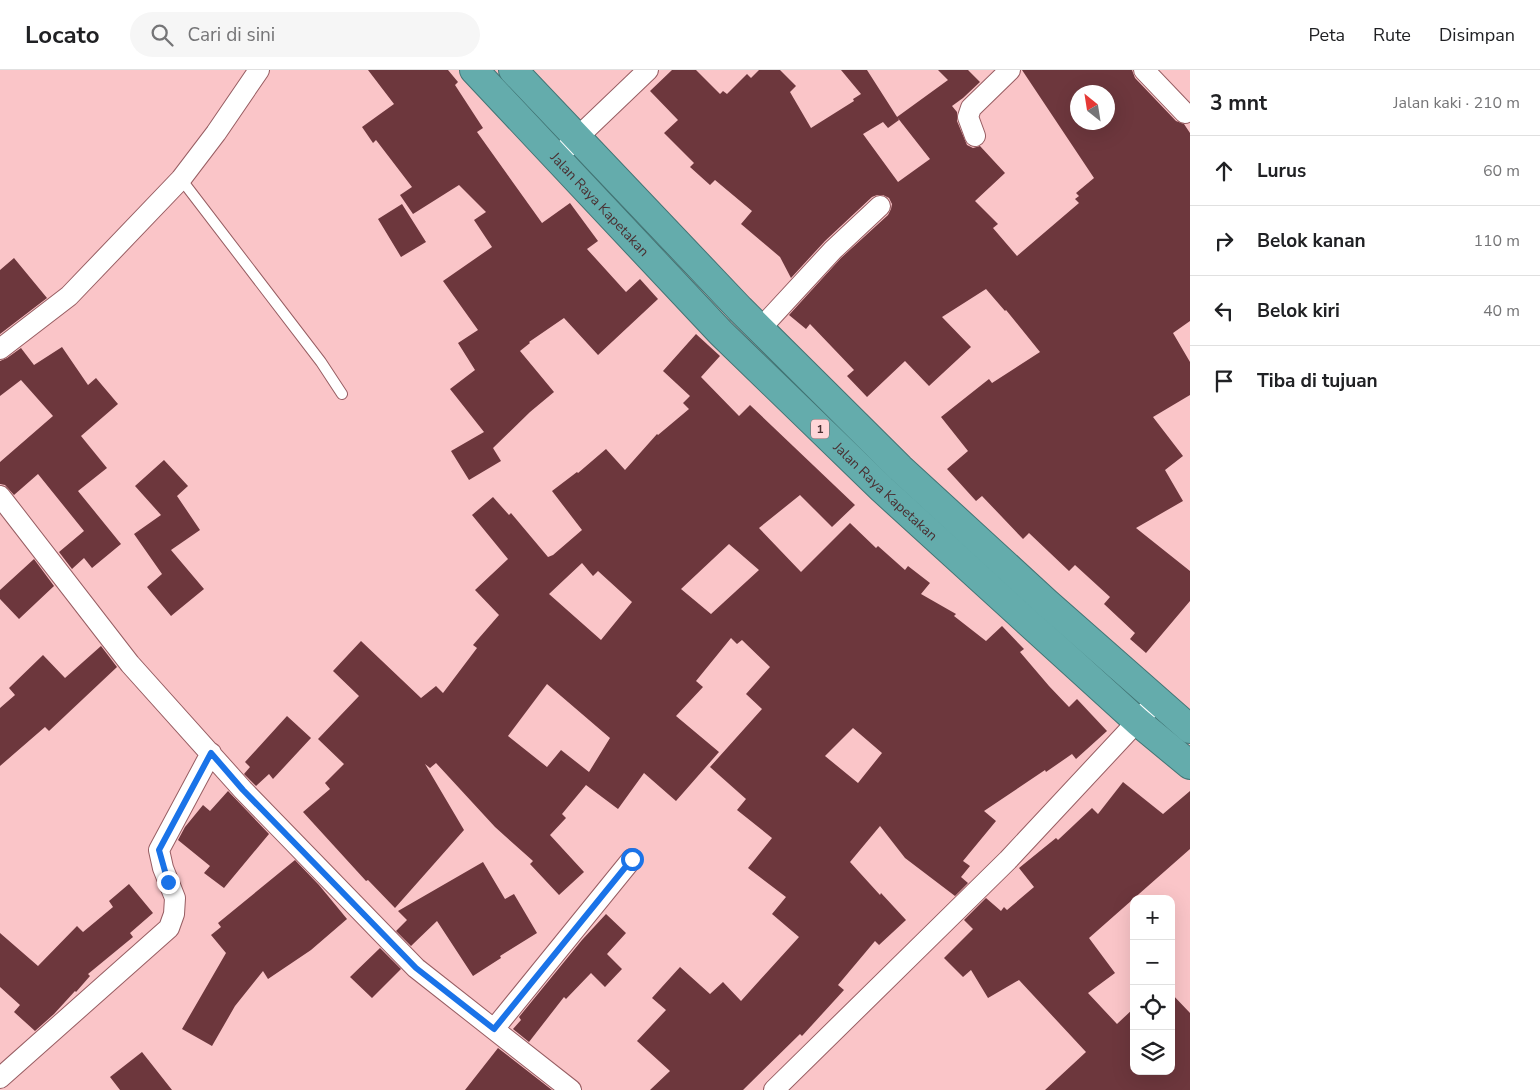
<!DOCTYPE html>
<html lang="id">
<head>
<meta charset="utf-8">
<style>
	body { margin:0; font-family:"Nunito Sans",sans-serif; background:#f6f6f6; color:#202124 }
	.controls { position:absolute; right:15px; bottom:15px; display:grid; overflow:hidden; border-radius:10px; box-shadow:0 5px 20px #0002 }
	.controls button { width:45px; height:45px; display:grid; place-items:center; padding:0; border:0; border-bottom:1px solid #e0e0e0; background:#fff; color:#202124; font:25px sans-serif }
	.compass { position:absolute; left:1070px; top:15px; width:45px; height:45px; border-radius:50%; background:#fff; box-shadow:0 5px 20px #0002; rotate:330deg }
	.stop { position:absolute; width:15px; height:15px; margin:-11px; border:4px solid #1a73e8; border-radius:50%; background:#fff }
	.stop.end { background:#1a73e8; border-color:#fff; box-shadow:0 1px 5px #0008 }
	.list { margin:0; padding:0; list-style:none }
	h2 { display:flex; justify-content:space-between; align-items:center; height:65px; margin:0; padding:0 20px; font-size:21px }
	h2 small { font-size:16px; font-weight:400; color:#757577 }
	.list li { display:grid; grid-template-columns:32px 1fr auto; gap:15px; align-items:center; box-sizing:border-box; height:70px; padding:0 20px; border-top:1px solid #e0e0e0 }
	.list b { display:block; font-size:19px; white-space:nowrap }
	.list em { font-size:16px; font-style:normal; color:#757577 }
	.icon { flex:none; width:28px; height:28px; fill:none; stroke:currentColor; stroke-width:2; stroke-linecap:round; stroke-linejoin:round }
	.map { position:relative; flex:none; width:1190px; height:1020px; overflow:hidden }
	header { display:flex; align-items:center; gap:30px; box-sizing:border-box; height:70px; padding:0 25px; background:#fff; border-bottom:1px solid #e0e0e0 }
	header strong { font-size:24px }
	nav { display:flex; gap:28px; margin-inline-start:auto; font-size:18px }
	.search { width:350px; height:45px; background:#f6f6f6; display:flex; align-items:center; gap:12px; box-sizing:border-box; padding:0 18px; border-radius:28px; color:#757577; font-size:19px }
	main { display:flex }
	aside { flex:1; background:#fff }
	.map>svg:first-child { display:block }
	.building { fill:#6d373d; fill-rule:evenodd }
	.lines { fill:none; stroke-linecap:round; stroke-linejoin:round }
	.service-casing { stroke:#975d62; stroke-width:12 }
	.minor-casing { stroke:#975d62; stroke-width:22 }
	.trunk-casing { stroke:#427474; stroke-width:30 }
	.service { stroke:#fff; stroke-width:10 }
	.minor { stroke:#fff; stroke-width:20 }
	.trunk { stroke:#64acac; stroke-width:28 }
	.route { stroke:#1a73e8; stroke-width:6 }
	.labels { text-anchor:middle; stroke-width:5; stroke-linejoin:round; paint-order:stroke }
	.shield { fill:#ffd6d8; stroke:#806264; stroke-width:1 }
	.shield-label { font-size:12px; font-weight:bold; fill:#4a3032 }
	.street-label { font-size:14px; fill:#4a3032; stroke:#ffd6d8 }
</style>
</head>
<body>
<header>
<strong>Locato</strong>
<div class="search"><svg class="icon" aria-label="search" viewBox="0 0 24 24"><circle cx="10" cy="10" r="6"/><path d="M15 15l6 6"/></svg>Cari di sini</div>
<nav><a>Peta</a><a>Rute</a><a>Disimpan</a></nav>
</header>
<main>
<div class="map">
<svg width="1190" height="1020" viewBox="0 0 1190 1020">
	<rect width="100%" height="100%" fill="#fac5c8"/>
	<path class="building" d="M368 0H448L458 12 455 15 483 58 477 62 542 153 570 133 598 171 587 179 626 222 640 209 658 229 598 285 564 248 529 272 530 273 520 281 554 322 530 342 493 378 501 391 469 410 451 381 484 362 450 319 475 300 458 273 478 260 443 211 492 177 474 150 486 142 459 115 413 144 400 125 412 117 376 70 373 73 362 57 394 34Z
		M672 0H696L720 24 723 21 727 24 747 4 751 8 759 0H780L796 16 790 22 811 58 854 31 853 29 861 24 841 0H867L899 50 888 58 883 52 863 64 898 112 930 89 897 47 948 10 938 0H968L980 12 963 28 952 36 957 42V51L967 75 973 78 980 76 1005 103 975 131 998 154 993 158 1017 186 1079 133 1075 129 1079 126 1076 123 1094 108 1022 0H1132L1135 8 1176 51 1184 54 1190 63V251L1173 263 1190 292V325L1153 347 1183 386 1165 400 1183 431 1136 458 1190 501V531L1146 583 1130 569 1135 563 1104 534 1110 527 1075 495 1069 501 1029 463 1023 469 982 426 976 431 947 399 968 381 941 347 989 309 992 313 1040 282 1006 240 1005 241 986 219 942 247 971 277 929 316 905 291 867 327 847 306 854 300 810 254 806 259 789 245 841 188 888 145 891 139 892 134 889 128 883 125H877L872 127 825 171 791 208 780 187 741 154 752 141 715 110 710 115 690 97 694 93 664 63 678 50 650 21ZM1078 22H1108V52H1078Z
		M402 134 426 172 401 187 378 149Z
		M14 188 47 228 0 264V200Z
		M696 264 720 286 701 307 739 346 750 335 855 435 832 457 800 425 759 458 801 502 850 453 876 478 878 476 905 500 908 496 930 513 921 524 956 544 954 546 986 571 1002 556 1024 579 1020 582 1049 616 1069 637 1077 629 1107 661 1076 689 1072 684 1046 702 1045 700 984 741 996 751 963 791 970 796 961 807 968 813 955 826 905 788 880 756 850 792 880 825 881 823 906 850 879 875 875 871 838 915 844 920 802 966 800 964 743 1020H650L670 1001 637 971 666 940 652 928 680 897 710 924 723 912 741 931 799 867 772 844 786 827 748 798 772 768 737 740 746 729 710 697 762 639 746 624 770 597 742 570 737 574 731 568 696 611 703 617 676 646 719 682 676 731 644 703 618 739 586 715 562 744 566 748 550 765 584 802 559 825 530 794 533 791 495 757 436 693 430 698 425 694 464 760 395 838 368 810 366 811 303 742 330 719 325 713 344 694 318 669 359 626 333 601 361 571 421 628 436 616 443 623 477 578 473 575 499 545 475 520 508 489 472 445 493 427 509 445 511 443 548 487 553 485 582 460 552 421 577 402 578 403 606 379 625 400 657 364 658 365 689 339 683 333 690 326 663 301ZM729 474 759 500 711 544 681 519ZM582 493 593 506 598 501 632 532 601 570 549 524ZM547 614 610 668 589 702 561 680 547 697 508 666ZM853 658 882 683 858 713 825 686Z
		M62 277 88 315 96 308 118 334 81 366 107 398 78 421 121 474 92 498 84 488 72 499 59 482 84 461 38 404 14 425 5 415 0 414V392L53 346 21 310 0 326V291L7 288 21 278 34 295Z
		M164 390 188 416 177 426 200 460 171 480 204 519 171 546 147 517 162 504 134 464 161 445 135 416Z
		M34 489 54 516 19 549 0 529V520Z
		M101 576 117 597 49 661 45 657 0 696V638L15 625 9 618 43 585 65 608Z
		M287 646 311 668 273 709 269 704 256 716 244 704 250 697 245 692Z
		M1123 712 1163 744 1190 721V779L1089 868 1115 903 1088 923 1117 954 1134 938V1001H1171V923L1190 943V1020H1045L1086 982 1019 910 988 928 971 900 963 907 944 888 973 859 964 850 986 828 1001 841 1004 837 1007 840 1034 817 1019 798 1056 768 1058 770 1092 738 1098 744Z
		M228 721 269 764 224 818 204 803 210 796 178 770 185 757 203 735 210 741Z
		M295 790 319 815 347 849 311 880 268 909 263 901 235 936 212 976 182 959 226 883 211 865 221 857 218 853Z
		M483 792 505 829 514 824 537 863 500 886 501 888 473 906 437 851 411 876 396 861 407 850 398 841Z
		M129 814 153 843 130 863 133 867 88 904 90 906 76 922 75 921 54 944 35 961 14 942 20 935 0 917V863L38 896 77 856 83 862 113 837 109 831Z
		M606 844 626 863 607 884 622 899 605 917 591 903 566 929 564 927 529 972 513 959 521 950 519 947 582 870Z
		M380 878 401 899 372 928 350 907Z
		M498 978 552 1020H465Z
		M142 982 172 1020H120L110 1007Z"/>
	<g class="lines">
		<defs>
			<path id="service" d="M181 109 321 292 342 324"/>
			<path id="minor" d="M1144 0 1185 43
				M975 66 968 47 971 38 1010 0
				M556 88 648 0
				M760 259 833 180 880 136
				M0 279 69 226 181 109 216 63 259 0
				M0 426 130 594 243 720 416 898 571 1020
				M494 959 632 789
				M0 1008 169 858 174 844 175 828 163 798 159 780 211 683
				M774 1020 1008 790 1147 641"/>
			<g id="trunk">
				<path id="s1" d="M474 0 721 263 882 419 1138 652 1190 695"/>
				<path d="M513 0 740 239 900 398 1046 532 1190 659"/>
			</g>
		</defs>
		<use href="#service" class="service-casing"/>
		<use href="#minor" class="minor-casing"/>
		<use href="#trunk" class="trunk-casing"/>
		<use href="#service" class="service"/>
		<use href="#minor" class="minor"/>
		<use href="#trunk" class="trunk"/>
	</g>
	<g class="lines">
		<path class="route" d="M168 812 159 780 211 683 243 720 416 898 494 959 632 789"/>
	</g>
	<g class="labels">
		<rect class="shield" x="811" y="349.5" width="18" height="19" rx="4"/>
		<g class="shield-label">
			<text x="820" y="363">1</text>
		</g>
		<g class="street-label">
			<text dy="5" stroke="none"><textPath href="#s1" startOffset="184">Jalan Raya Kapetakan</textPath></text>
			<text dy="5" stroke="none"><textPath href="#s1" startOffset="589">Jalan Raya Kapetakan</textPath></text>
		</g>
	</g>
</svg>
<div class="controls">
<button>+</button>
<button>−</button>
<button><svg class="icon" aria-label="locate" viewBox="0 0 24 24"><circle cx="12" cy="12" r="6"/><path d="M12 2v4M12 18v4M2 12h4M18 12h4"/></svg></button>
<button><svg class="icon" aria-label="layers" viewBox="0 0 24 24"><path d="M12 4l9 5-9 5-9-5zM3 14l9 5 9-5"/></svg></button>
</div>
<svg class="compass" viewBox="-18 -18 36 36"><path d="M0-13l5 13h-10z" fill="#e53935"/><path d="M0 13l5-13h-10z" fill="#757577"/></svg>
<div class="stop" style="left:632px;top:789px"></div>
<div class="stop end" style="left:168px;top:812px"></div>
</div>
<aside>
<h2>3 mnt<small>Jalan kaki · 210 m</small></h2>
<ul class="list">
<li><svg class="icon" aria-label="ahead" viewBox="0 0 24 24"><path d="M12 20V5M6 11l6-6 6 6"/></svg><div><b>Lurus</b></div><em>60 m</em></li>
<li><svg class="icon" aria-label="right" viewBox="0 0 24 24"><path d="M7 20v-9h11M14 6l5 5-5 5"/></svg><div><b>Belok kanan</b></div><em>110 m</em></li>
<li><svg class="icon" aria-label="left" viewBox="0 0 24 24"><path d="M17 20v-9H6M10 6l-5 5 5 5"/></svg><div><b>Belok kiri</b></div><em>40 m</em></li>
<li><svg class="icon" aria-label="arrive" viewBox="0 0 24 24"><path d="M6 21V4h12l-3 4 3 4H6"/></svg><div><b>Tiba di tujuan</b></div></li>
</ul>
</aside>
</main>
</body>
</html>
